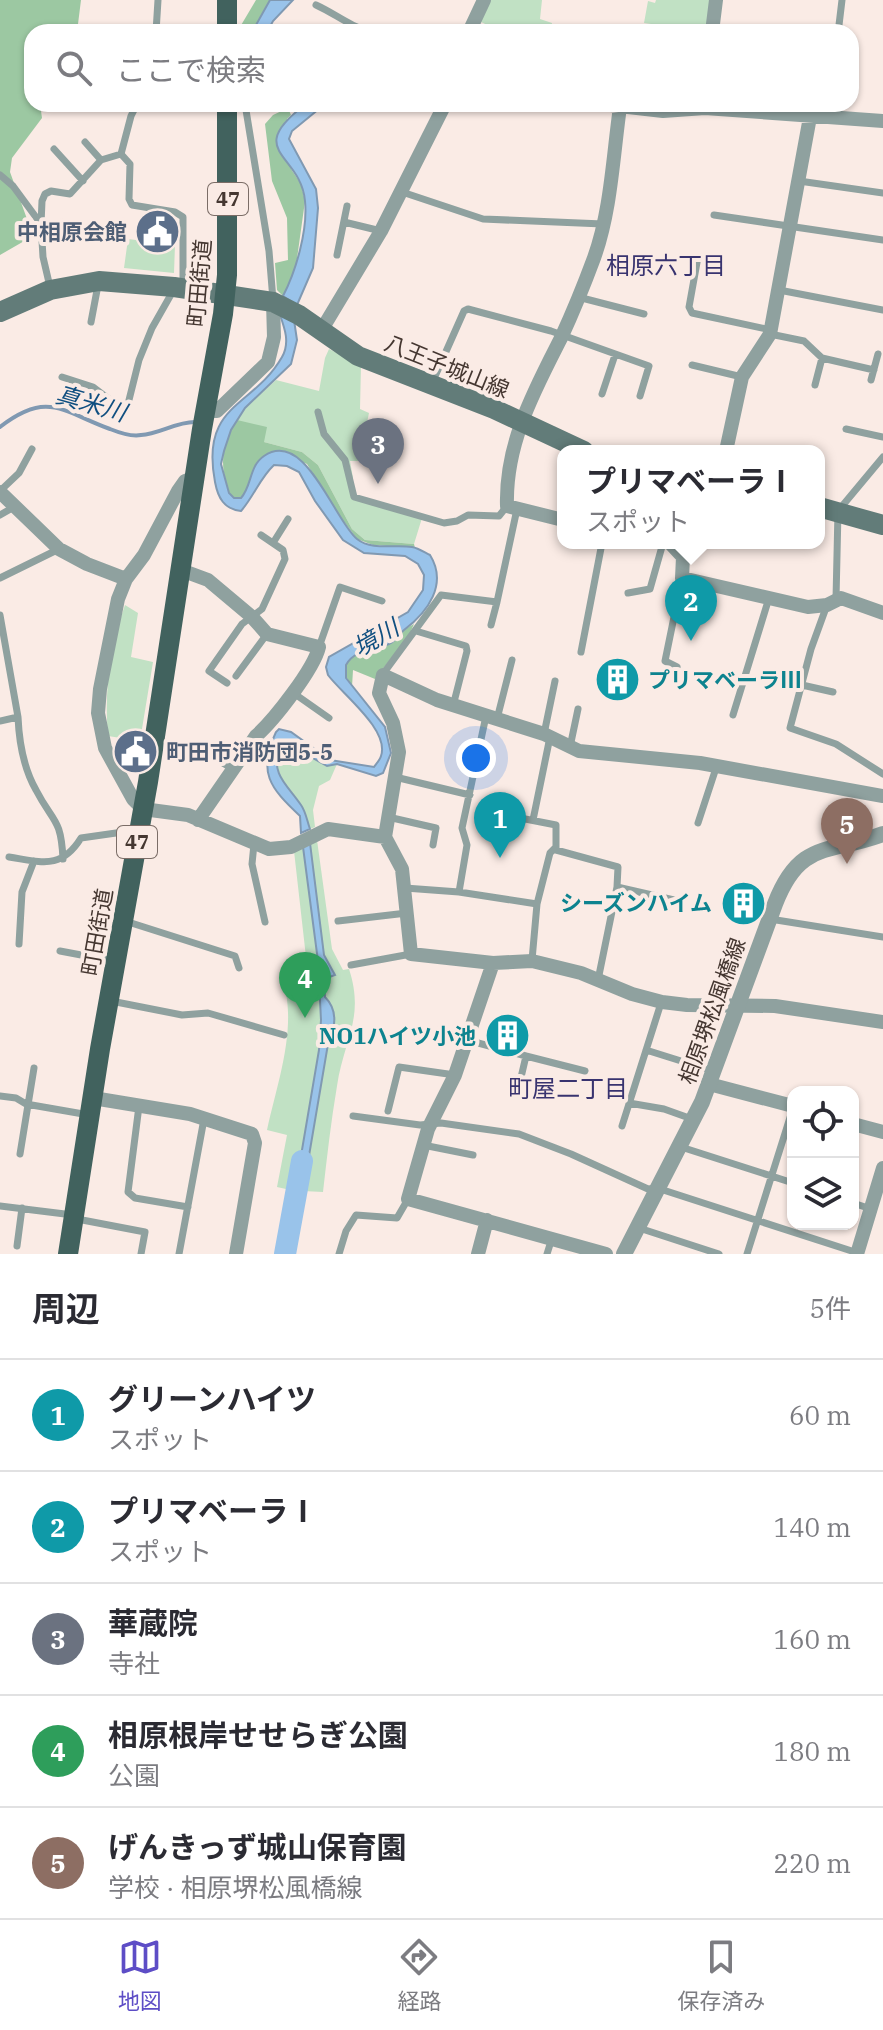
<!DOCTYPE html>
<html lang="ja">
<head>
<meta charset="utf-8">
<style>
	body { margin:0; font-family:"IBM Plex Serif","Noto Sans JP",serif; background:#f7f7f7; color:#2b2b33 }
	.controls { position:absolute; right:24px; bottom:24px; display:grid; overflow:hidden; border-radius:16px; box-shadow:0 2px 6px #0004 }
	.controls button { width:72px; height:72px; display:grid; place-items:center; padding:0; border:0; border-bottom:2px solid #e1e1e2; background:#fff; color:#2b2b33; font:40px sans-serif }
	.you { position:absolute; left:476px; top:758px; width:28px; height:28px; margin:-20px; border:6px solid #fff; border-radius:50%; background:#1a73e8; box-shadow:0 0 0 12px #1a73e833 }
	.badge { display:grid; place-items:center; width:52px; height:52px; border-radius:50%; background:#5d4dc6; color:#fff; font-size:26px; font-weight:700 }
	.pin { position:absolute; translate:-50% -66px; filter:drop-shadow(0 2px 4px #0008) }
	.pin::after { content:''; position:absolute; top:42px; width:28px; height:24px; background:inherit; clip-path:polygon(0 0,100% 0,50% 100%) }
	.popup { position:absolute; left:557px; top:445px; width:268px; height:104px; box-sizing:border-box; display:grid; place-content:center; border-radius:16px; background:#fff; filter:drop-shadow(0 2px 6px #0005); font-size:26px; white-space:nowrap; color:#7c7c81 }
	.popup b { font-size:30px; color:#2b2b33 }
	.popup::after { content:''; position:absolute; left:50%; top:100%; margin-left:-16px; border:16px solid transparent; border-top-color:#fff }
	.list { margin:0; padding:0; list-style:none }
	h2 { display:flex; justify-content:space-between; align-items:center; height:104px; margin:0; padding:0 32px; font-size:34px }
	h2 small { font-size:26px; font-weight:400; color:#7c7c81 }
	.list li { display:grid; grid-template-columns:52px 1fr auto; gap:24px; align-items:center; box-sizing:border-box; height:112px; padding:0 32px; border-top:2px solid #e1e1e2 }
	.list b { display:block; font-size:30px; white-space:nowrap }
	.list p { margin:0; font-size:26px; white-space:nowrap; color:#7c7c81 }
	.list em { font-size:26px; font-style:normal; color:#7c7c81 }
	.icon { flex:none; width:44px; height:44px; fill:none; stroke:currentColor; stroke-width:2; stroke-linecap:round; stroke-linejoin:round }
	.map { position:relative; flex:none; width:883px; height:1254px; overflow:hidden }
	.search { position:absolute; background:#fff; box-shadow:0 2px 6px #0004; left:24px; right:24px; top:24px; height:88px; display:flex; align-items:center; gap:20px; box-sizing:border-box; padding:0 28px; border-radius:24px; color:#7c7c81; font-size:30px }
	.sheet { height:664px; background:#fff }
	nav { display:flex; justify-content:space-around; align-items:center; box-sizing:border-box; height:112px; border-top:2px solid #e1e1e2; background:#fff; font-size:22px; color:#7c7c81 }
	nav a { display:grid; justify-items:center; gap:4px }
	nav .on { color:#5d4dc6 }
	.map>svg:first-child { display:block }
	.green { fill:#c1e1c4 }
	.forest { fill:#9cc8a2 }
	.water { fill:#99c3ea; stroke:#8099b2; stroke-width:2 }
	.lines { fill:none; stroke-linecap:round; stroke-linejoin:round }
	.stream { stroke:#8099b2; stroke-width:4 }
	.river { stroke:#99c3ea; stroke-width:22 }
	.service { stroke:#8fa19f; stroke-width:7 }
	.minor { stroke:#8fa19f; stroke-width:14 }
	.tertiary { stroke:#8fa19f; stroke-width:16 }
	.secondary { stroke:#627c79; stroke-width:20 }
	.primary { stroke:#41625e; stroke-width:20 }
	.labels { text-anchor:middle; stroke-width:8; stroke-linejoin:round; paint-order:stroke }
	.shield { fill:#faebe5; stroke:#7b6d67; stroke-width:2 }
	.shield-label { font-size:20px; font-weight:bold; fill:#453731 }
	.service-label { font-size:22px; font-weight:bold; fill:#4e5e75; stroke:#faebe5; text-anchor:end }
	.street-label { font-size:22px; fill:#453731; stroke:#faebe5 }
	.culture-label { font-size:22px; font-weight:bold; fill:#0d838f; stroke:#faebe5; text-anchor:end }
	.neighbourhood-label { font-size:24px; fill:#38336f; stroke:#faebe5 }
	.water-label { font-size:24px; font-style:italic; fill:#104f80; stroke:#faebe5 }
</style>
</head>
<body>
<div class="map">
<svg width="883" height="1254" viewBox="0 0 883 1254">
	<rect width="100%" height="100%" fill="#faebe5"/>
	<path class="green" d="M490 0H542L540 19 552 23 551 30 561 32H502L481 22Z
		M656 0H709L711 3 707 32 644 23 648 1 655 3Z
		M128 239 175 245 174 273 124 268Z
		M329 349 361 365 360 409 369 413 359 461H350L353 478 352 496 422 518 414 544 365 540 352 529 318 465 302 452 264 442 237 420 245 408 276 380 319 391 325 358Z
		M125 605 138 613 131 657 153 662 140 741 108 736C104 692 110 646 125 605Z
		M286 743C304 749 318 767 337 764L330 780 319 786 313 810 315 827 310 829C307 821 306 812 301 805 286 783 272 776 278 747Z
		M317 840 332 949 343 970 349 969C365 1018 344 1039 337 1086 331 1121 327 1157 323 1192L303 1191 328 1044C335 1029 339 1011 325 997L324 978 335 975 324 955 310 843Z
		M303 847 318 961 321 1020 319 1050 295 1191 277 1187 287 1135 267 1130C278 1079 300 1022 280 972L307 966 294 851Z"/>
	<path class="forest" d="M0 0H81L77 32H32V104H40L42 118 12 158 10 172 31 230 26 240 0 255Z
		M256 0H270L252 32H237Z
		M288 108 291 115 287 119 291 169 301 184 305 201 295 273 283 296 277 290 275 263 288 260 287 218 272 181 265 124 273 115Z
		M237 420 267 427 264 442 302 452 318 465 352 529 365 540 414 544 415 548 373 545 357 539 333 507 307 464 276 451C247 462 257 480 240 499 229 497 228 491 226 481 219 459 225 439 237 420Z
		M414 624 409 635 375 679 353 670 352 687C345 677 343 669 349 658L394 642 400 632Z"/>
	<path class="water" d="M270 0H293L273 21 267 32H252Z
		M306 104H325L292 131 289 139 316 189 318 208 313 268 297 305 283 296C296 271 308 230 305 201 301 153 242 152 306 104Z
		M280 315 294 320 297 340 291 364 245 408 231 430 224 451 221 464 229 493 234 498H241C252 486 249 466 264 456 305 428 334 520 357 539 372 551 396 544 412 547 418 548 424 552 430 555 448 584 428 612 404 630 399 634 396 640 391 643 375 652 355 648 346 665V678L385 727 391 753 383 773 376 776 337 764 327 766 311 757 303 748 286 743 278 748C272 776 286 783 301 805 306 812 307 821 310 829L301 833 300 816C270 788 257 772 276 732L279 729 291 732 330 760 374 767C376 764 380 760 381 756 390 730 342 694 328 675L326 667 329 657 408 612 423 590 424 575 418 564 405 556 364 553 343 540 315 501 299 472 287 466 274 465C260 478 254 496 241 511 224 509 218 498 215 482 200 403 253 408 282 357 290 343 285 329 280 315Z
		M310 843 324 955 335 975 324 979 325 997C339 1011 335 1029 328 1044L303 1191H295L319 1050 321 1020 318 961 303 847Z"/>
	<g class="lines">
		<path class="stream" d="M0 427C48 390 63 412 110 429 120 433 131 437 141 435 159 434 178 421 196 422"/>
		<path class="river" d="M285 1254 302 1161"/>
		<path class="service" d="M316 5C336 14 350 27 372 32
			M839 25 842 0
			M156 32 158 0
			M245 104 269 251 273 300
			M85 142 101 160
			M54 149 83 181
			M121 154 131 116 137 104
			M0 175 13 186 41 224 43 257 50 287
			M799 181 883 193
			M402 192 483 219 603 224
			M714 215 883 240
			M344 222 381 231
			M41 224 42 201 45 194 51 191 70 194 101 160 121 154 130 164 129 199 132 205 175 212 183 217V285
			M337 255 347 206
			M698 257 689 307 692 313 771 330
			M779 290 883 310
			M578 297 644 314
			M91 322 98 285
			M770 334 804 341 822 358 874 370
			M692 365 742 377
			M62 377 93 387 118 406 124 407 128 404 139 360 152 328 173 291
			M871 380 878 354
			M432 383 464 311 468 309 551 331 649 366 640 396
			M815 385 822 358
			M602 394 615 355
			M318 412 324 434 345 460 354 497 444 523 457 521 468 515 499 516 507 506
			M846 429 883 437
			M0 491 19 473 32 449
			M0 515 14 507
			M273 543 288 519
			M0 578 59 549
			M628 593 650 589 663 543
			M836 599 838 511 883 457
			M827 605 811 649 790 728 836 744 883 774
			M0 615 18 717
			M491 625 497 602
			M416 631 466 646 467 651 453 706
			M319 647 340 587 382 601
			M581 652 602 543
			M677 667 665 661 682 578
			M383 674 441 595 497 602 517 509
			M236 676 267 634
			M227 683 209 671 242 624 262 609 285 559 283 550 261 535
			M802 685 833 692
			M292 692 329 718
			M733 715 769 598
			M497 719 512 660
			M0 721 18 717C19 740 24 769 36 790 53 823 61 817 63 859
			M544 734 555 681
			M217 747 211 756 233 769
			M570 747 578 709
			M395 777 470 795
			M505 815 556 825V850L618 867 617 887 598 980
			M388 817 436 828 433 845
			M533 820 550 737
			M698 823 717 765
			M254 844 252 864 265 922
			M9 857C42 862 61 870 81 838L137 830
			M617 887 674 900
			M405 888 459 892 537 904 532 960
			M459 892 467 845 462 828 486 716
			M537 904 550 853 555 848
			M770 919 883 937
			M125 921 235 956 239 968
			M338 921 407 913
			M19 944 22 892 34 861
			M60 951 113 961
			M351 965 411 954
			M111 1001 182 1015 208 1013 284 1035
			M467 1040 526 1056 519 1086
			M646 1050 713 1071
			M526 1056 585 1071
			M0 1096 16 1098 26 1104 89 1115
			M629 1103 664 1109 692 1119
			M139 1106 128 1192 135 1198 188 1207
			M388 1111 399 1067 455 1075
			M353 1116 420 1125 441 1123 519 1134 571 1154 648 1189 657 1188 858 1253
			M622 1126 661 1003
			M423 1145 473 1155
			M681 1147 793 1183
			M20 1154 34 1068
			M853 1203 871 1209
			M0 1206 73 1215
			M77 1219 145 1232 141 1254
			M639 1228 719 1254
			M17 1246 22 1208
			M179 1254 204 1119
			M339 1254 346 1231 356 1215 397 1218 408 1199
			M547 1254 552 1238
			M747 1254 793 1108"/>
		<path class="minor" d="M469 32 484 0
			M712 32 716 0
			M602 104 663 111 705 108 883 121
			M321 331 381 231 445 104
			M205 411H217L268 362 274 337 273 302
			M726 451 742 377 770 334 810 117
			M196 477 185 481 178 491 144 555 126 579 118 599 100 689 98 713 105 748 133 799 143 809 188 815 269 849 291 847 328 829 385 837
			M0 492 59 549 87 564 126 579
			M563 520 507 506C505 444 534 391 561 338 573 312 584 285 594 258 611 211 613 156 620 107
			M670 543 683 557 682 578 808 607 827 605 841 598 883 613
			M181 570 208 580 252 617 267 634 319 647C314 669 274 720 256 736L198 820
			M883 796 700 763 579 751 544 734 437 700 383 675 379 693 393 723 399 752 385 837 402 869 411 954 493 963 532 961 581 973 632 994 662 1002 687 1005 775 1006 883 1022
			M493 963 455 1075 428 1129 408 1199 606 1254
			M709 1084 793 1106
			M93 1098 190 1114 252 1134 255 1143 236 1254
			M853 1124 883 1132
			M478 1254 487 1220
			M857 1254 883 1168"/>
		<path class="tertiary" d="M624 1254 702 1102 775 904C800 839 830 854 883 834"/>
		<path class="secondary" d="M0 312 50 290 99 281 174 287 273 302 299 315 358 356 494 409 584 451
			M819 507 883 525"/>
		<path class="primary" d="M227 32V0
			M68 1254 100 1049 148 782 202 429 223 314 227 275V104"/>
	</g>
	<defs>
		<symbol id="civic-disc" viewBox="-11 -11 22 22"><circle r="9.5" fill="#5c6f8a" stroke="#faebe5"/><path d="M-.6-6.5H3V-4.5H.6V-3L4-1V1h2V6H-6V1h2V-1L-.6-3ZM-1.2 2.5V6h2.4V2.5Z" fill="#fff"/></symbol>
		<symbol id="building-disc" viewBox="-11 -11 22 22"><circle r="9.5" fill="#0f9aa8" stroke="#faebe5"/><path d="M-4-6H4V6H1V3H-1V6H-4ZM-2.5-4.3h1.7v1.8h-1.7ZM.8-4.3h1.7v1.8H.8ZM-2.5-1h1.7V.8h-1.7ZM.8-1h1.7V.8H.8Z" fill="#fff"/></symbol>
	</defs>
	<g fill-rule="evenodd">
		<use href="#civic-disc" x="132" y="206" width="51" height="51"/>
		<use href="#building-disc" x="592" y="654" width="51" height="51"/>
		<use href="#civic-disc" x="110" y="726" width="51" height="51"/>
		<use href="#building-disc" x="718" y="878" width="51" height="51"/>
		<use href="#building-disc" x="482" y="1010" width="51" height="51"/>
	</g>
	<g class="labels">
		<g class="shield">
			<rect x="208" y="183" width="40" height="32" rx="6"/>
			<rect x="117" y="826" width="40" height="32" rx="6"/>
		</g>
		<g class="shield-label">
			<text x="228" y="206">47</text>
			<text x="137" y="849">47</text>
		</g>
		<g class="service-label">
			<text x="127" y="240">中相原会館</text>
			<text x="166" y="760" text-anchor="start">町田市消防団5-5</text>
		</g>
		<g class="street-label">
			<text transform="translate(199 283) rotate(-85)" y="8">町田街道</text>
			<text transform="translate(447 366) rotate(22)" y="8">八王子城山線</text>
			<text transform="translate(97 932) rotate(-80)" y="8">町田街道</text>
			<text transform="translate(712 1011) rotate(-70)" y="8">相原堺松風橋線</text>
		</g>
		<g class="culture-label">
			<text x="648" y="688" text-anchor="start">プリマベーラⅢ</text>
			<text x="712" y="911">シーズンハイム</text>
			<text x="476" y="1044">NO1ハイツ小池</text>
		</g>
		<g class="neighbourhood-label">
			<text x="666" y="274">相原六丁目</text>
			<text x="568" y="1097">町屋二丁目</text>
		</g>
		<g class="water-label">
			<text transform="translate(91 404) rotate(16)" y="8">真米川</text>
			<text transform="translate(376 638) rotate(-30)" y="8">境川</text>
		</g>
	</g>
</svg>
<div class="controls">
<button><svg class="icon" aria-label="locate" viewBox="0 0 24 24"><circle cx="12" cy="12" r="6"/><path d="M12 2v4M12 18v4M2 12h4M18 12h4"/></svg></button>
<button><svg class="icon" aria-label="layers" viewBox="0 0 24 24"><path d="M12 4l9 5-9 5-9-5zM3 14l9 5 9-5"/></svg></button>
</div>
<div class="you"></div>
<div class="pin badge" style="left:500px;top:858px;background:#0f9aa8">1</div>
<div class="pin badge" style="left:691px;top:641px;background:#0f9aa8">2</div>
<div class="popup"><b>プリマベーラⅠ</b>スポット</div>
<div class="pin badge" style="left:378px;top:484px;background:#6b7280">3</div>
<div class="pin badge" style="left:305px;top:1018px;background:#2e9e5b">4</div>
<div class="pin badge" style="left:847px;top:864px;background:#8d6e63">5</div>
<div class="search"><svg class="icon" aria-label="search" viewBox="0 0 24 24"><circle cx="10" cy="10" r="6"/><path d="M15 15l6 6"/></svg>ここで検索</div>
</div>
<section class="sheet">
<h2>周辺<small>5件</small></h2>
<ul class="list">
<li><span class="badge" style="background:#0f9aa8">1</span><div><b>グリーンハイツ</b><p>スポット</p></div><em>60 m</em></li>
<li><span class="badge" style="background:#0f9aa8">2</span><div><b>プリマベーラⅠ</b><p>スポット</p></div><em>140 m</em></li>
<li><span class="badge" style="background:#6b7280">3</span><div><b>華蔵院</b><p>寺社</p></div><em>160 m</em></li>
<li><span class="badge" style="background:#2e9e5b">4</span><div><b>相原根岸せせらぎ公園</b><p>公園</p></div><em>180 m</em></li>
<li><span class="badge" style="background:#8d6e63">5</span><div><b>げんきっず城山保育園</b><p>学校 · 相原堺松風橋線</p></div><em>220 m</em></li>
</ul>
</section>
<nav>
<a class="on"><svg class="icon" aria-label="map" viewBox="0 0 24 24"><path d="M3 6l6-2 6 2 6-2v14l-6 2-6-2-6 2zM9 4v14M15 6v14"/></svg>地図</a>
<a><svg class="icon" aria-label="directions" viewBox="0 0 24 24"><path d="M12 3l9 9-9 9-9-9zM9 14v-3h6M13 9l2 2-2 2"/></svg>経路</a>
<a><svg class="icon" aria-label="saved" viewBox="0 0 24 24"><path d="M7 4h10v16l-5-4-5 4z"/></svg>保存済み</a>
</nav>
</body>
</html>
